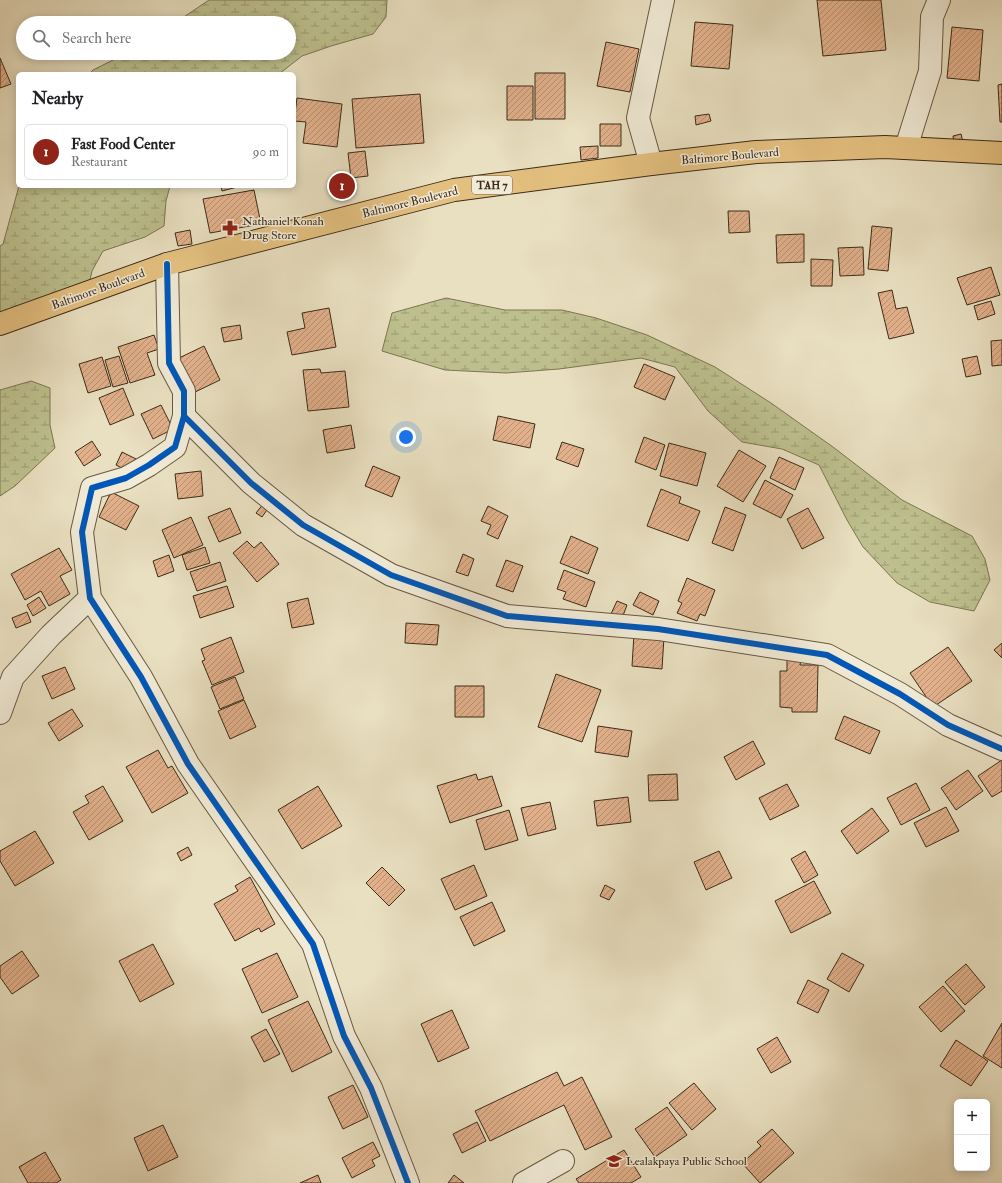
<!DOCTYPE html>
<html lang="en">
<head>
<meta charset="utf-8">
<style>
	body { margin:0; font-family:"IM FELL Double Pica",serif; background:#f6f6f6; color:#202124 }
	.controls { position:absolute; right:12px; bottom:12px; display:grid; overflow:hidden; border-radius:6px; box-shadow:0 2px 10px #0003 }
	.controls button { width:36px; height:36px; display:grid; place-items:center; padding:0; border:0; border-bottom:1px solid #e0e0e0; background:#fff; color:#202124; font:20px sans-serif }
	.you { position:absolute; left:406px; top:437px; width:14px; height:14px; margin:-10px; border:3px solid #fff; border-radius:50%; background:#1a73e8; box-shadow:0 0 0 6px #1a73e833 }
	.badge { display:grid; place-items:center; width:26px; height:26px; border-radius:50%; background:#8f2418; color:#fff; font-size:13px; font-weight:700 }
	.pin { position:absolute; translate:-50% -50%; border:2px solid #fff; box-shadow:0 1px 4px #0006 }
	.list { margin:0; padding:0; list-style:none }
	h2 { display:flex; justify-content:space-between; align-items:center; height:52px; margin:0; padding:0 16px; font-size:17px }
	h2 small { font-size:13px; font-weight:400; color:#757577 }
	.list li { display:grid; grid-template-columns:26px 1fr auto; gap:12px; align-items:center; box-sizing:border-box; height:56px; margin:0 8px 8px; padding:0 8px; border:1px solid #e0e0e0; border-radius:6px }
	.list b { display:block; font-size:15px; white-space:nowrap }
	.list p { margin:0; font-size:13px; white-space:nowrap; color:#757577 }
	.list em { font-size:13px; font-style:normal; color:#757577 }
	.icon { flex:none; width:22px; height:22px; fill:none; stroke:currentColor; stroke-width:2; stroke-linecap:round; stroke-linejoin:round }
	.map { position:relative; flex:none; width:1002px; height:1183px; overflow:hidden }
	.search { position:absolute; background:#fff; box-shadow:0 2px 10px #0003; left:16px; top:16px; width:280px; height:44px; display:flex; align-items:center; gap:10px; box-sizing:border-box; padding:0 14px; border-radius:22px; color:#757577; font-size:15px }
	.panel { position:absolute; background:#fff; box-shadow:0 2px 10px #0003; left:16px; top:72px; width:280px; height:116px; border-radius:6px }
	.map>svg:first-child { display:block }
	.wetland { fill:url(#wetland-marsh); stroke:#7d7652 }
	.building { fill:url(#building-hatch); stroke:#3d2b17 }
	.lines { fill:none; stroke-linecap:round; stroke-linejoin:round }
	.minor-casing { stroke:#685842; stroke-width:24 }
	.trunk-casing { stroke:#3d2b17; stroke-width:24 }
	.minor { stroke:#f1ebd7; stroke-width:22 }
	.trunk { stroke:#e4c080; stroke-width:22 }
	.cycleway-casing { stroke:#f1ebd7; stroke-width:8 }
	.cycleway { stroke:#0057b8; stroke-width:6 }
	.labels { text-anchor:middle; stroke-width:3; stroke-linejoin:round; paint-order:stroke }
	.shield { fill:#f1ebd7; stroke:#736551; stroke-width:1 }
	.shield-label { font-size:11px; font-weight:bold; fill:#3d2b17 }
	.street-label { font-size:12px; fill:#3d2b17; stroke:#f1ebd7 }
	.poi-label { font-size:12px; fill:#3d2b17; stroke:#f1ebd7; text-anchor:start }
</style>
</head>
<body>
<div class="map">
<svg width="1002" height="1183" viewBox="0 0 1002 1183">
	<defs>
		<pattern id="wetland-marsh" width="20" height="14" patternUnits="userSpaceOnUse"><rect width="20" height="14" fill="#bdc08e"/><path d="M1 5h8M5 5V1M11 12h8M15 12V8" fill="none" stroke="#9b9c73"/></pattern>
		<pattern id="building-hatch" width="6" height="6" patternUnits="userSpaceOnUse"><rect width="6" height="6" fill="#e2b18c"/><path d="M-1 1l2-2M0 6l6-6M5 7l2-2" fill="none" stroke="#b89071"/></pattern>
	</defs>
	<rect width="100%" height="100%" fill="#e9e0c1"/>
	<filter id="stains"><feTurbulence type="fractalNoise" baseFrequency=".005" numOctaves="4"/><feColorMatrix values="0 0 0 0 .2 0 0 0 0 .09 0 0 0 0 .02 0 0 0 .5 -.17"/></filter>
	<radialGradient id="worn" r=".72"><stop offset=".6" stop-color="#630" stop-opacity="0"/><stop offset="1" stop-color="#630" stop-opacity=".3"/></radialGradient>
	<path class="wetland" d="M209 0H387L386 17 373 34 331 46 302 56 279 74H89L93 70 127 53H289V23H175Z
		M19 186H170L166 201 164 226 145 237 103 251 92 271 85 303 0 330V246L3 244Z
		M446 298 505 310H562L596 318 647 335 715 367 771 403 833 447 902 500 972 536 985 559 990 580 974 611 930 602 897 583 863 547 847 520 819 465 782 449 742 442 708 411 675 367 641 358 559 369 506 373 445 370 382 351 392 313Z
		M31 381 50 388V425L55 448 15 486 0 496V390Z"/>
	<path class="building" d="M817 0H881L886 50 823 56Z
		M695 22 733 25 729 69 691 66Z
		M952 27 983 30 979 81 947 78Z
		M606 42 639 49 630 92 597 86Z
		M0 58 11 84 0 88Z
		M535 73H565V119H535Z
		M1002 84V122H1000L998 85Z
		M507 86H533V120H507Z
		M420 94 424 143 356 148 352 99Z
		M297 98 342 104 337 147 303 143 306 122 294 121Z
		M709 114 711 121 696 125 695 116Z
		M600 124H621V146H600Z
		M961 134 963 142 954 144 953 136Z
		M598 146V158L581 160 580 147Z
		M365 151 368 176 351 178 348 153Z
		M221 186H241L222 191Z
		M254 190 261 224 210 233 203 199Z
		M728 211H749L750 232 729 233Z
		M872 226 892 228 888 271 868 269Z
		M190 230 192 244 178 246 175 233Z
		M804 234V262L777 263 776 235Z
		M863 247 864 275 840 276 838 248Z
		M811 259 833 260 832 286H811Z
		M991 267 1000 295 967 305 957 278Z
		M892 290 896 309 907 307 914 333 889 339 878 293Z
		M991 301 995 314 978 320 974 306Z
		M329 308 336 347 292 355 287 332 305 328 302 313Z
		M240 325 242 339 224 342 221 328Z
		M154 335 159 349 147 353 155 375 130 383 118 347Z
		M1002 340V365L992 366 991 341Z
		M204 346 220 380 195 392 179 358Z
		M119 356 128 383 113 387 105 360Z
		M977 356 981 374 966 377 962 359Z
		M102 357 111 386 88 393 79 364Z
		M644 364 675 377 665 400 634 387Z
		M320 369 321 373 345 371 349 407 308 411 303 370Z
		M123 388 134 415 110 425 99 398Z
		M161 405 173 429 153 439 141 414Z
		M498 416 535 424 530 448 493 440Z
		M351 425 355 448 327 453 323 430Z
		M644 437 665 445 656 470 635 462Z
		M92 441 101 455 84 466 75 452Z
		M562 442 584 449 578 467 556 459Z
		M669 443 706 453 697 486 660 476Z
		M739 450 766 466 743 502 717 486Z
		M122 452 136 459 130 472 116 465Z
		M779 457 804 468 795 490 770 478Z
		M373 466 400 477 392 497 365 486Z
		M201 471 203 496 178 499 175 474Z
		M765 480 793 495 781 518 753 504Z
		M661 489 681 497 679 503 700 511 688 541 647 526Z
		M111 492 139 506 126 530 99 517Z
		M264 503 269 507 262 517 256 513Z
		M488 506 508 516 498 539 487 534 491 525 481 521Z
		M725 507 746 515 733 551 712 543Z
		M230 508 241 533 219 542 208 517Z
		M808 508 824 538 802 549 787 519Z
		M191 517 203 545 174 558 162 530Z
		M571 536 598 548 588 574 560 563Z
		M247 541 254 548 261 542 279 564 257 582 233 553Z
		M205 547 210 563 187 570 182 555Z
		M59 548 72 570 60 576 70 594 49 606 41 591 25 600 11 574Z
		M463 554 474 559 468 576 456 572Z
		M169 555 174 571 158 577 153 561Z
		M506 560 523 566 513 592 496 586Z
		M220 562 226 581 197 591 190 572Z
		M564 570 595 582 586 607 563 599 566 592 557 589Z
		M687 578 715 590 705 616 700 614 697 621 677 613 682 603 678 601Z
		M227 586 234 607 200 618 193 596Z
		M640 592 659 601 653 615 633 605Z
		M39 597 46 608 33 616 27 605Z
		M308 598 314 624 292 628 287 603Z
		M617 601 627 605 621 621 610 616Z
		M27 612 31 622 16 628 12 618Z
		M406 623 439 625 437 645 405 643Z
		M634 634 664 637 662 669 632 666Z
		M231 637 244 672 212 685 202 661 205 660 201 649Z
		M1002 643V658L994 650Z
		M948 647 972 681 933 707 910 673Z
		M787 660H801L800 665H818L817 712H792V708L780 707V671H787Z
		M65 667 75 689 52 699 42 676Z
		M556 674 601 690 582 742 538 727Z
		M235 677 244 699 220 709 211 687Z
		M455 686H484V717H455Z
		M244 700 256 727 230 739 218 711Z
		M72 709 83 726 59 741 48 723Z
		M844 716 880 731 870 754 835 739Z
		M598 726 632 731 628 757 595 752Z
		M753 741 765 764 736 780 724 757Z
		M158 750 168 768 172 766 188 793 152 813 126 767Z
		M1002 760V791L992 797 978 776Z
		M968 770 983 791 956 810 941 788Z
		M476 774 478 780 492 776 502 806 450 823 437 786Z
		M677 774 678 800 649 801 648 775Z
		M916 783 930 810 901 825 887 798Z
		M787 784 799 806 770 820 759 798Z
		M103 786 123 821 89 840 73 812 89 803 85 796Z
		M318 786 342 826 302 849 278 810Z
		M628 797 631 822 597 826 594 801Z
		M550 802 556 829 528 836 521 808Z
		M946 807 959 831 926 847 914 823Z
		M872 808 889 831 857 854 841 831Z
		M509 810 518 840 485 850 476 820Z
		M35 831 54 863 15 886 0 861V851Z
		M188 847 192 855 181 861 177 853Z
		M719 851 732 878 706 890 694 862Z
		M805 851 818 875 804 883 791 859Z
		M474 865 487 896 455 910 441 879Z
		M382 867 405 890 389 906 366 883Z
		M250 877 275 924 261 932 259 928 235 941 214 904 238 891 235 886Z
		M814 881 831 913 791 933 775 901Z
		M605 885 615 890 609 900 600 896Z
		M492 902 505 931 474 946 460 917Z
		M153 944 174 984 140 1002 119 961Z
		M22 951 39 976 12 994 0 977V966Z
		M277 953 298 997 262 1013 242 969Z
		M842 953 864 965 849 992 827 979Z
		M966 964 985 987 965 1005 945 982Z
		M808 980 829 990 818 1013 797 1003Z
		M943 986 965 1011 941 1032 919 1007Z
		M308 1001 332 1052 292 1072 268 1020Z
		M452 1010 469 1048 438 1062 421 1024Z
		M1002 1023V1068L983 1056Z
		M266 1029 280 1054 264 1062 251 1037Z
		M777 1037 791 1062 771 1073 757 1049Z
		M956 1040 988 1061 971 1086 940 1066Z
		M557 1072 564 1086 582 1077 612 1137 585 1150 564 1105 490 1141 475 1111Z
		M694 1083 716 1109 692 1130 669 1103Z
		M353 1085 368 1117 343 1129 328 1097Z
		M667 1107 687 1135 655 1157 635 1129Z
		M477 1122 486 1141 462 1153 453 1134Z
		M163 1125 178 1157 148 1171 134 1138Z
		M772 1129 794 1153 760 1183 742 1163 761 1146 757 1142Z
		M373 1142 380 1156 372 1160 375 1166 352 1178 342 1158Z
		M624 1150 641 1177 631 1183H579L576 1179Z
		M45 1152 61 1180 56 1183H28L19 1167Z
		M318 1175 321 1183H300Z
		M454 1175 464 1183H448Z"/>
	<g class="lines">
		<defs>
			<path id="minor" d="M906 148 930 71 932 17 939 0
				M651 164 638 118 663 0
				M167 264 169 363 184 391V416L175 447 149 465 126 478 92 488 82 532 90 598 141 677 188 764 313 944 344 1036 371 1088 408 1183
				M184 416 251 483 303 525 391 575 507 616 658 629 827 655 900 694 948 725 1002 749
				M0 713 13 677 51 635 90 598
				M524 1183 563 1161"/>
			<path id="trunk" d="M0 324 167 264 454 190 651 164 756 152 885 147 1002 153"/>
		</defs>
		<use href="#minor" class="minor-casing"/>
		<use href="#trunk" class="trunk-casing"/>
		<use href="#minor" class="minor"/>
		<use href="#trunk" class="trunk"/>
		<defs>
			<path id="cycleway" d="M167 264 169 363 184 391V416L175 447 149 465 126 478 92 488 82 532 90 598 141 677 188 764 313 944 344 1036 371 1088 408 1183
				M184 416 251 483 303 525 391 575 507 616 658 629 827 655 900 694 948 725 1002 749"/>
		</defs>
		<use href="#cycleway" class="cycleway-casing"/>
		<use href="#cycleway" class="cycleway"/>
	</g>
	<defs>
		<symbol id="pharmacy-bare" viewBox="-9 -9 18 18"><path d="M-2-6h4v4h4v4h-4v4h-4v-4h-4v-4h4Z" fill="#8f2418" stroke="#f1ebd7" stroke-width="2.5" paint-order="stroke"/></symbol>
		<symbol id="school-bare" viewBox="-9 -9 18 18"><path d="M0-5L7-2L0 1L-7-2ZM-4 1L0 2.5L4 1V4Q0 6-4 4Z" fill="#8f2418" stroke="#f1ebd7" stroke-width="2.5" paint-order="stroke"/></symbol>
	</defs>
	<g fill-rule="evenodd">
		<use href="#pharmacy-bare" x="219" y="217" width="22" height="22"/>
		<use href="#school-bare" x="603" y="1150" width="22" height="22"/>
	</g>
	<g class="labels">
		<rect class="shield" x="472" y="176" width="40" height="18" rx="3"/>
		<g class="shield-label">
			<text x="492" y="189">TAH 7</text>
		</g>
		<g class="street-label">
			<text transform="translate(730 156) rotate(-5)" y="4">Baltimore Boulevard</text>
			<text transform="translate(410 202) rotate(-14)" y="4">Baltimore Boulevard</text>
			<text transform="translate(98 289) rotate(-20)" y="4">Baltimore Boulevard</text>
		</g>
		<g class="poi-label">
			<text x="242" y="225">Nathaniel Konah<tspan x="242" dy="14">Drug Store</tspan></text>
			<text x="626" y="1165">Lealakpaya Public School</text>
		</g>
	</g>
	<rect width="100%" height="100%" filter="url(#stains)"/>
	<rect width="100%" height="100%" fill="url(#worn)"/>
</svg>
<div class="controls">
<button>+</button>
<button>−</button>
</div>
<div class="you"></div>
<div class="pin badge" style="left:342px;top:186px">1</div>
<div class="search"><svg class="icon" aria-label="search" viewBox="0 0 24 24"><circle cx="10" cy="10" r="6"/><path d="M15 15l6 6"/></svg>Search here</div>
<section class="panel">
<h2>Nearby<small></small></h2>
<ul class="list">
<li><span class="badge">1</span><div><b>Fast Food Center</b><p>Restaurant</p></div><em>90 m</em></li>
</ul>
</section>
</div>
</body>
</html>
